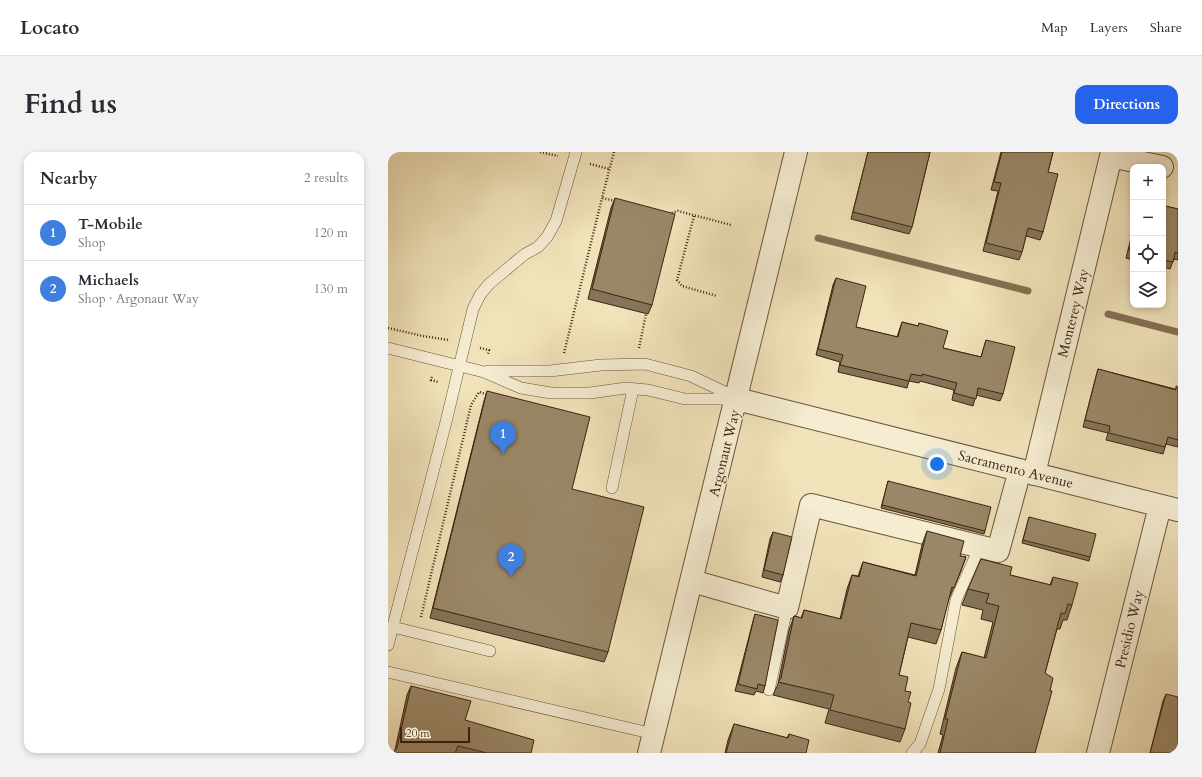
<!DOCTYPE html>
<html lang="en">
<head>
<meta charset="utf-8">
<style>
	body { margin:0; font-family:Cardo,serif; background:#f2f2f3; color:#2b2b33 }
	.controls { position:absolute; right:12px; top:12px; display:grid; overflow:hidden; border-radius:8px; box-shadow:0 2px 6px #0003 }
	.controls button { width:36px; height:36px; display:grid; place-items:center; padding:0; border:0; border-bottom:1px solid #e1e1e2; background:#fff; color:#2b2b33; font:20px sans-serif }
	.scale { position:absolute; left:12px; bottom:10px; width:70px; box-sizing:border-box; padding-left:4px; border:2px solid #3d240f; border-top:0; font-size:11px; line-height:14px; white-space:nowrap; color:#3d240f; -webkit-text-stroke:3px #f5ecd2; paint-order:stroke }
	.you { position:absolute; left:549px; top:312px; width:14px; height:14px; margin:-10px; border:3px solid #fff; border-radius:50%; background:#1a73e8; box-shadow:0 0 0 6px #1a73e833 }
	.badge { display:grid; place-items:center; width:26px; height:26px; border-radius:50%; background:#2563eb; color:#fff; font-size:13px; font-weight:700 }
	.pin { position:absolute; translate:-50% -33px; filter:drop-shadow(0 1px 2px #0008) }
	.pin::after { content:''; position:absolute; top:21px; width:14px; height:12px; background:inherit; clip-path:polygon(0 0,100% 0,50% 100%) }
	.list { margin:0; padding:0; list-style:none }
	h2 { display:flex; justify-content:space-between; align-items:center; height:52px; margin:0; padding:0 16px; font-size:17px }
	h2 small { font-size:13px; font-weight:400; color:#7c7c81 }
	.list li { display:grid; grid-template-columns:26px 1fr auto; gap:12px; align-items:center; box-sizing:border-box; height:56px; padding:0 16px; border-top:1px solid #e1e1e2 }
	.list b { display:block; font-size:15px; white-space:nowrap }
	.list p { margin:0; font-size:13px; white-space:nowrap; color:#7c7c81 }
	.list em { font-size:13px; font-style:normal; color:#7c7c81 }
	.icon { flex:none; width:22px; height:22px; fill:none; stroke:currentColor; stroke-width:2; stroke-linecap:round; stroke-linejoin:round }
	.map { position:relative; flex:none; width:790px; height:601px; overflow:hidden; border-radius:12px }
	header { display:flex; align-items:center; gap:24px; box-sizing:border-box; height:56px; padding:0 20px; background:#fff; border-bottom:1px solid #e1e1e2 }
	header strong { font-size:19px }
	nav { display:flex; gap:22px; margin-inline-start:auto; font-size:14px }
	.intro { display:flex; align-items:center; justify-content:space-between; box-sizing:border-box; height:96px; padding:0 24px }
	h1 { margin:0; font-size:28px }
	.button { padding:10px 18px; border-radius:12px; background:#2563eb; color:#fff; font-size:14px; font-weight:700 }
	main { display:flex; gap:24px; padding:0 24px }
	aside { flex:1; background:#fff; border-radius:12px; box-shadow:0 2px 6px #0003 }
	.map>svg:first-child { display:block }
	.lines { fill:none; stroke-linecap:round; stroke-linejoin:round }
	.stream { stroke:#846f52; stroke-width:7 }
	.service-casing { stroke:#6a543a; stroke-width:12 }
	.minor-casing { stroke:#6a543a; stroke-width:24 }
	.tertiary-casing { stroke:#6a543a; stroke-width:24 }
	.path { stroke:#3d240f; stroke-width:2.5; stroke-dasharray:1 2; stroke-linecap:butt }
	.service { stroke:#f5ecd2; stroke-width:11 }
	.minor { stroke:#f5ecd2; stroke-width:22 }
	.tertiary { stroke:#f5ecd2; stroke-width:22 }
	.wall { fill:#847459; stroke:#3d240f }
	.building { fill:#9a8767; stroke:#3d240f }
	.labels { text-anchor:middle; stroke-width:3; stroke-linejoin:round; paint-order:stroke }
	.street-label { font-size:14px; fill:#3d240f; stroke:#f5ecd2 }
</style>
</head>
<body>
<header>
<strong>Locato</strong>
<nav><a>Map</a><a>Layers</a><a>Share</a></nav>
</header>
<div class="intro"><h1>Find us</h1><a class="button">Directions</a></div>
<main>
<aside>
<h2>Nearby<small>2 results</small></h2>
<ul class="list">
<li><span class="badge" style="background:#3f7fe0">1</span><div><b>T-Mobile</b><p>Shop</p></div><em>120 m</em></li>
<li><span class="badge" style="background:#3f7fe0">2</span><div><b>Michaels</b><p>Shop · Argonaut Way</p></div><em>130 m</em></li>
</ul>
</aside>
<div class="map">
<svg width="790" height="601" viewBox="0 0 790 601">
	<rect width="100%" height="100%" fill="#f0e2b9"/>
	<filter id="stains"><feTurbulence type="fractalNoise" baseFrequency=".005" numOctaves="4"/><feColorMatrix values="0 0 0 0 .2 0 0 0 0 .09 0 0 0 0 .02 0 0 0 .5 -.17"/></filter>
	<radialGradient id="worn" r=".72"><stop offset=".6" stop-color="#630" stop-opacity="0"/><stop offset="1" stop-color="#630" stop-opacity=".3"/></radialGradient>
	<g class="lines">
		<path class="stream" d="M430 86 640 139
			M720 162 790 180"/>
		<defs>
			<path id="service" d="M0 196 96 220 133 236 163 241H202L238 236 260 238 297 247H349
				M100 219H162L213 213 257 212 303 224 347 245
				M224 336 245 237
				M5 475 102 499
				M0 493 58 270 85 157 92 143 101 132 137 102 150 95 159 85 168 69 188 0
				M0 520 266 582
				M381 538 399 456
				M524 601 532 592 551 537 568 448 592 394"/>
			<path id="minor" d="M723 4 774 15
				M349 247 790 358
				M646 322 724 0
				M304 429 399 456 423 353 610 399 632 318
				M710 601 772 354"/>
			<path id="tertiary" d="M261 601 408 0"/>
		</defs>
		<use href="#service" class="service-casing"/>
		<use href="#minor" class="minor-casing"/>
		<use href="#tertiary" class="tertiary-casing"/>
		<path class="path" d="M152 0 170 4
			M226 0 214 46 228 49
			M202 12 221 17
			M281 62 290 59 343 73
			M306 64 289 128 294 134 329 144
			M0 176 35 184 60 188
			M92 196 101 198 100 202
			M251 196 258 162
			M176 201 214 46
			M44 225 43 228 50 230
			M33 465 83 253 91 240 98 242"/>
		<use href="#service" class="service"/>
		<use href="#minor" class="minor"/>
		<use href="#tertiary" class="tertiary"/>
	</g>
	<path class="wall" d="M480 0H542L524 75 521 82 463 67Z
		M613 0H665L660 20 655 80 652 88 638 84 634 100 631 108 595 99 610 39 603 38Z
		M227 46 264 153 260 162 200 147 223 56Z
		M777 54 790 57V108L786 107 782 117 775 115V60Z
		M745 78V108L738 106Z
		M448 126 468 175 509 185 514 170 530 174 531 171 555 196 593 205 598 188 615 242 612 249 588 243 585 254 564 248 566 238 532 229 531 231 521 229 519 236 450 220 452 210 428 203 445 133Z
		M710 217 787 237 790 235V295L778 292 775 302 718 288 720 281 695 275 708 224Z
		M99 239 184 337 220 500 216 510 42 466 96 249Z
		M500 329 597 379 596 382 493 356Z
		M641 365 702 405 701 409 634 391Z
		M539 379 572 404 578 405 573 419 560 449 553 478 548 492 520 485 511 523 517 539 520 550 517 577 512 590 437 571 441 557 385 543 390 532 401 478 406 464 413 466 416 458 452 467 459 437 464 423 470 424 475 410 527 423 534 393Z
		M385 380 395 423 392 430 374 425 382 387Z
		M622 423 662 433 665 425 684 453 679 468H675L672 477H669L661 506 657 521 647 601H550L555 583 552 582 568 516 574 500 596 506 605 470 593 467 595 458 574 453 580 437Z
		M367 462 377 534 375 541 368 539 366 543 347 539 365 469Z
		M23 534 77 568 143 601H5L7 598 19 543Z
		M778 542 790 601H762L775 549Z
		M346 572 399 586 401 582 418 601H337L340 588Z"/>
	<path class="building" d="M480 0H542L524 75 465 60Z
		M614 0H665L660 20 670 22 655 80 640 76 634 100 598 91 613 31 606 30Z
		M227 46 287 62 264 153 204 137Z
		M777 54 790 57V101L787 100 785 110 775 108V63Z
		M745 80V100L741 99Z
		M448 126 478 134 468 175 510 185 514 170 530 174 531 171 560 179 555 196 593 205 598 188 627 195 615 242 590 236 588 247 566 241 569 231 534 222V224L523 222 521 229 452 213 455 203 430 197Z
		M710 217 788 238V234L790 235V288L780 285 777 295 721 281 722 274 697 268Z
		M99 239 202 265 184 337 256 355 220 500 45 456Z
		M500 329 603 355 597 379 494 353Z
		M641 365 708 382 702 405 635 388Z
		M539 379 576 389 572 404 578 405 566 436 564 435 553 478 523 471 511 523 520 525 517 539 523 540 520 550 523 551 517 577 442 558 446 543 390 530 393 526 406 464 414 466 416 458 453 467 464 423 471 425 475 410 528 424Z
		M385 380 404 385 395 423 376 418Z
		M593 407 624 415 622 423 663 433 665 425 690 431 684 453 680 452 677 462 673 461 657 521 665 526 662 539H664L647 601H552L560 567H557L574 500 598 506 611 454 598 451 601 442 580 437Z
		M367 462 390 468 377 534 370 532 369 537 350 532Z
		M23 534 83 549 77 568 146 588 143 601H99L70 594 67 601H5L9 596Z
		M778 542 790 545V601H762Z
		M346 572 400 586 401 582 421 588 418 601H338Z"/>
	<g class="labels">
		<g class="street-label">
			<text transform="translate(685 161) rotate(-76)" y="5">Monterey Way</text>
			<text transform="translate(336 301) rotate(-76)" y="5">Argonaut Way</text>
			<text transform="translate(628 317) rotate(14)" y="5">Sacramento Avenue</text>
			<text transform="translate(741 477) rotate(-76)" y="5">Presidio Way</text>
		</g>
	</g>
	<rect width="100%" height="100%" filter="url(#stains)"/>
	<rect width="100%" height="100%" fill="url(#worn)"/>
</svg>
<div class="controls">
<button>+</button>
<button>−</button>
<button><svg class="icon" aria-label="locate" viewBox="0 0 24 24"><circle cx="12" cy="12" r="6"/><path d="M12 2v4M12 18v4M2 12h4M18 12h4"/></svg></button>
<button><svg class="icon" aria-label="layers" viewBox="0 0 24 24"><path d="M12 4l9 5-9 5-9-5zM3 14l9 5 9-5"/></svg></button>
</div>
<div class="scale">20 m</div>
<div class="you"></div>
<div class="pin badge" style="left:115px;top:302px;background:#3f7fe0">1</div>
<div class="pin badge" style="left:123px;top:425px;background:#3f7fe0">2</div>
</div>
</main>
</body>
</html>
